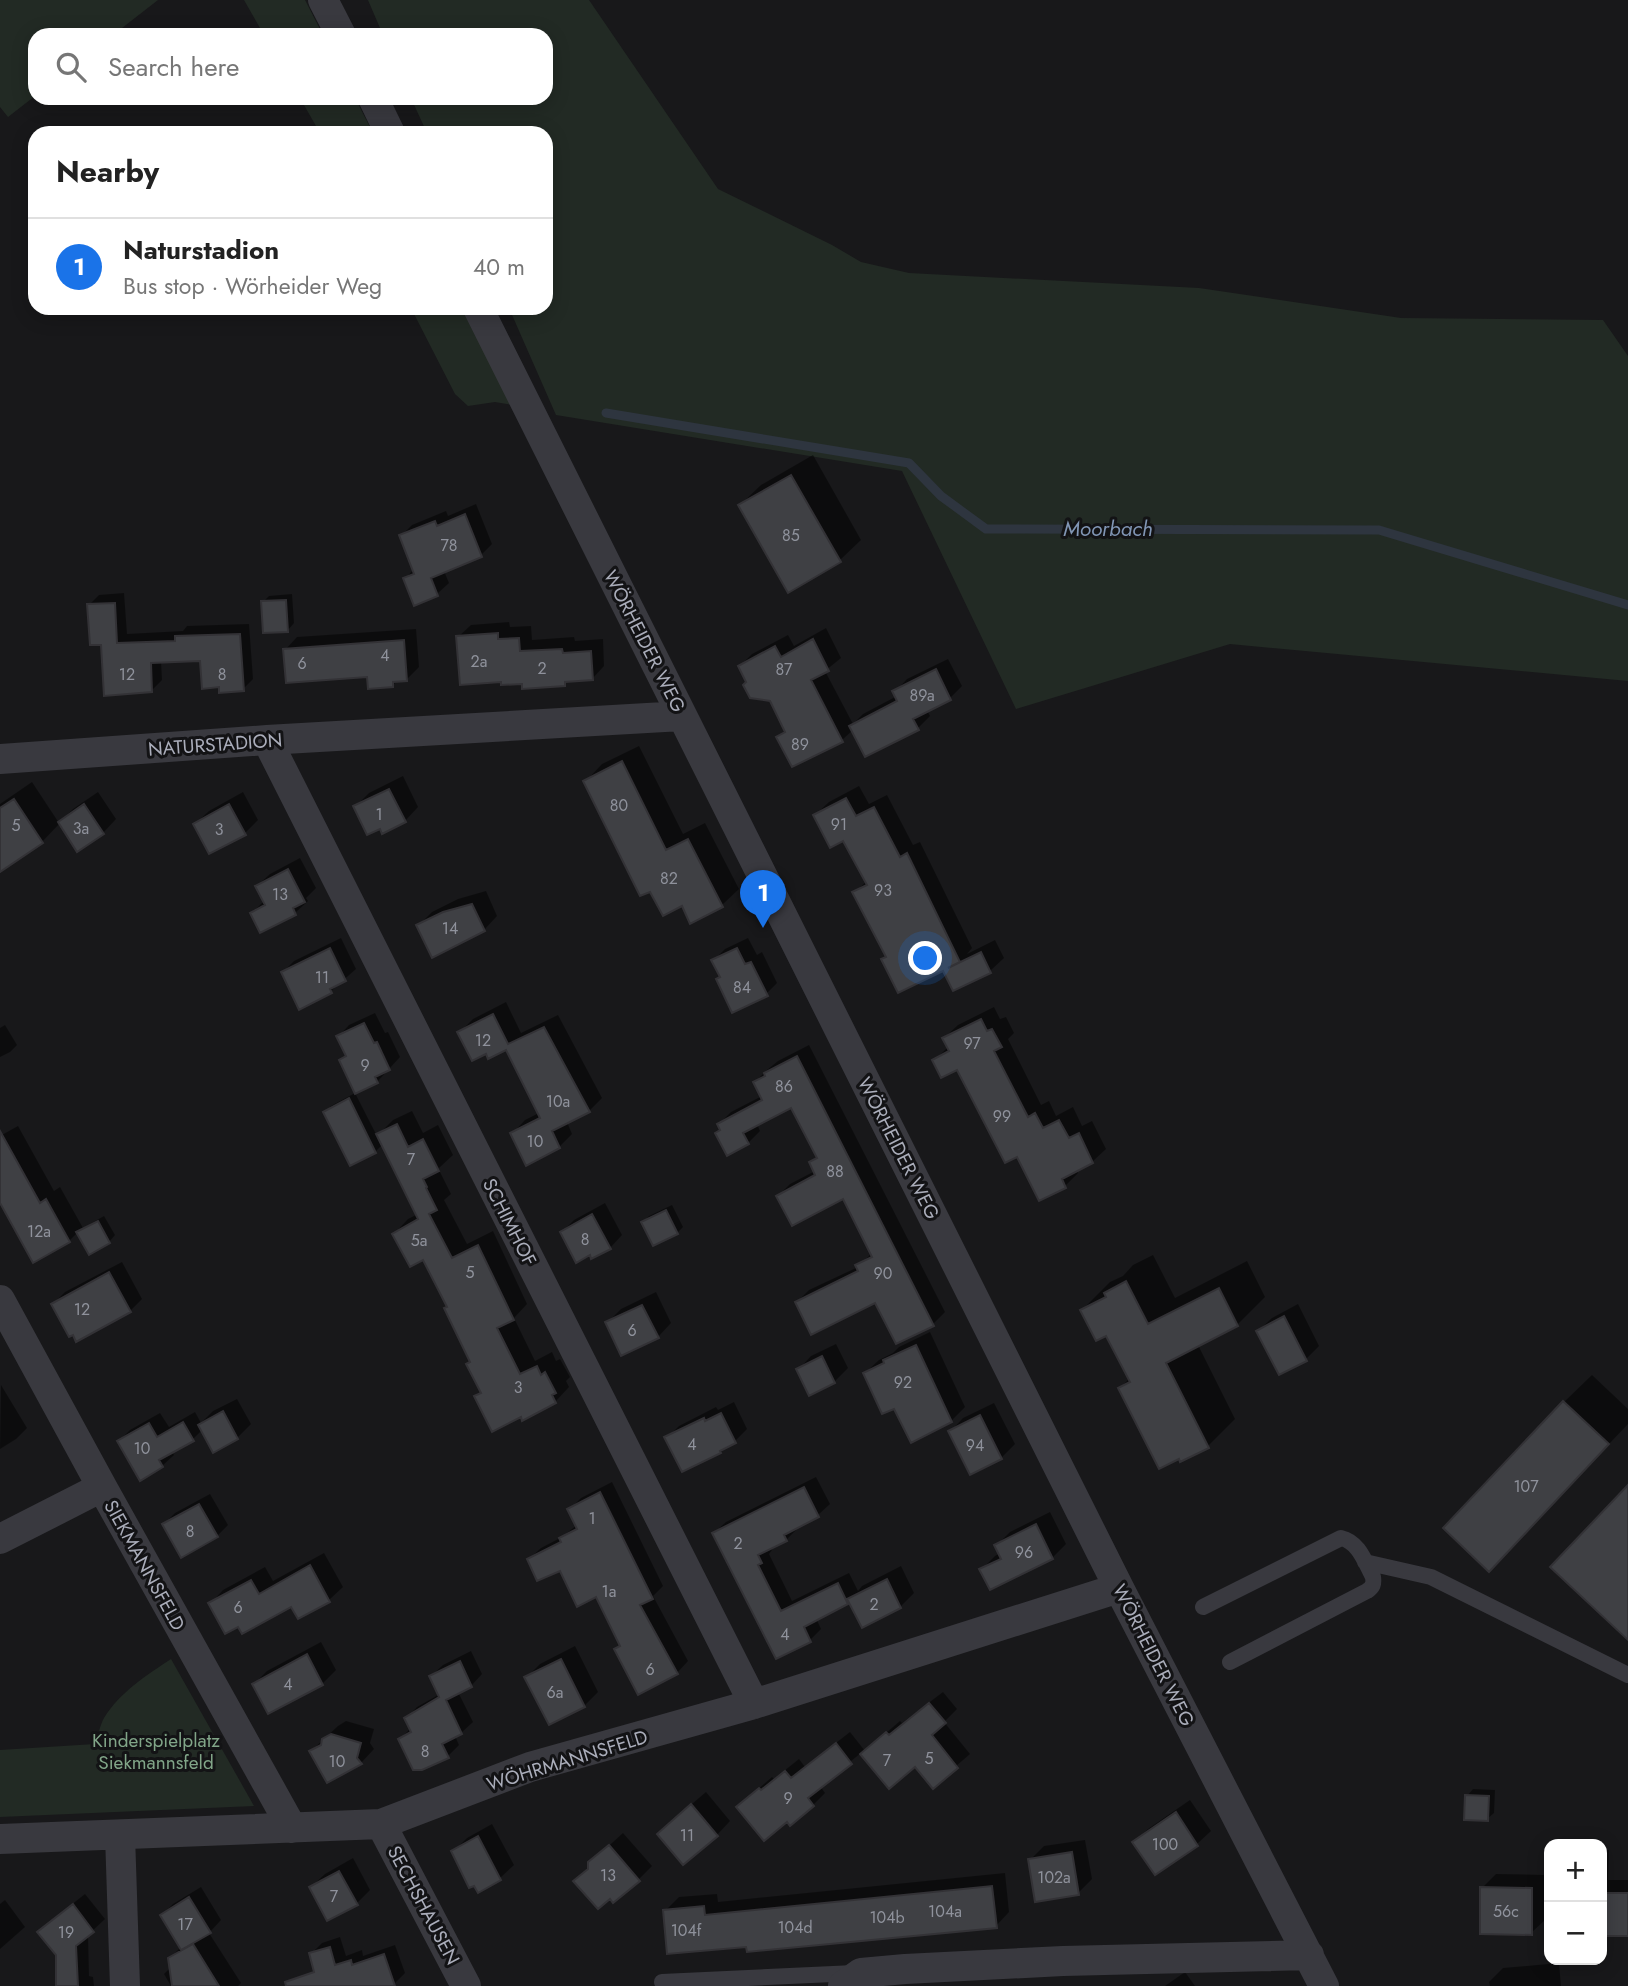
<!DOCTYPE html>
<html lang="en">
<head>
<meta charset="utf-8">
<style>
	body { margin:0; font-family:Jost,sans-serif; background:#f6f6f6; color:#222 }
	.controls { position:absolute; right:21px; bottom:21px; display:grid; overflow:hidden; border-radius:14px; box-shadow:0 4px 18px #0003 }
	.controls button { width:63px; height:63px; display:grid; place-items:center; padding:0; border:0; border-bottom:2px solid #e0e0e0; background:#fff; color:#222; font:35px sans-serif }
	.you { position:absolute; left:926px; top:959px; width:24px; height:24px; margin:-18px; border:5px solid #fff; border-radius:50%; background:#1a73e8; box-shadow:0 0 0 10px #1a73e833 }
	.badge { display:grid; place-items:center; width:46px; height:46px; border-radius:50%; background:#1a73e8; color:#fff; font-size:23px; font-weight:700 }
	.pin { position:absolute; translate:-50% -58px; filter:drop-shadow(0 2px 4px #0008) }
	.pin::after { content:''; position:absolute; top:37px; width:24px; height:21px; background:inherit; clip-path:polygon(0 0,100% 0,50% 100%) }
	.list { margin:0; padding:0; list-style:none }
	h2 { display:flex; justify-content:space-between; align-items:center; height:91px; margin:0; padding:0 28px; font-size:30px }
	h2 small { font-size:23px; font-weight:400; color:#767676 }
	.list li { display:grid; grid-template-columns:46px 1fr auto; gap:21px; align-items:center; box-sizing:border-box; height:98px; padding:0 28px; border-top:2px solid #e0e0e0 }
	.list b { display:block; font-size:26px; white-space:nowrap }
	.list p { margin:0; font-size:23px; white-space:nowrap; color:#767676 }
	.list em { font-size:23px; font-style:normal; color:#767676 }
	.icon { flex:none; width:38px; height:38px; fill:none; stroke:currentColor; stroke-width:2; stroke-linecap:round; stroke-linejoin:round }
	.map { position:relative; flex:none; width:1628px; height:1986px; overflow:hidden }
	.search { position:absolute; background:#fff; box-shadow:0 4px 18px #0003; left:28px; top:28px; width:525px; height:77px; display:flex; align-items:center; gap:18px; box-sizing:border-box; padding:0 24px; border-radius:21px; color:#767676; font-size:26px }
	.panel { position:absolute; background:#fff; box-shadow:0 4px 18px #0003; left:28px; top:126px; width:525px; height:189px; border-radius:21px }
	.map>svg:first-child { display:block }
	.green { fill:#222a24 }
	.shadow { fill:#0007 }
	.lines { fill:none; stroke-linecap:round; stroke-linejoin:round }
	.stream { stroke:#2e353f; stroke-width:9 }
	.building { fill:#3f4044; stroke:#333236; stroke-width:2 }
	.service { stroke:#39393f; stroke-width:16 }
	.minor { stroke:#39393f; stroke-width:30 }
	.labels { text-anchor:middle; stroke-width:6; stroke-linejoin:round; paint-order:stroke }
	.number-label { font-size:16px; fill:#8f929c }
	.street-label { font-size:19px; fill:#aaadba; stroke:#131315 }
	.park-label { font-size:19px; fill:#81a588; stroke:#131315 }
	.water-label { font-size:21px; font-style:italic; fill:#8196b5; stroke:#131315 }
</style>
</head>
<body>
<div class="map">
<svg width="1628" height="1986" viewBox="0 0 1628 1986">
	<rect width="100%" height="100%" fill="#18181a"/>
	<path class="green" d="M0 0H158L113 35H35V96L8 117 0 107Z
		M244 0H305L323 35H264Z
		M368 0H589L718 189 832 245 861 262 909 273 1199 288 1401 318 1603 320 1628 356V681L1230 644 1016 709 902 471 556 415 509 308H546V133H427L411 98H546V35H383Z
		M300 98H355L373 133H320Z
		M411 308H463L513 405 495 402 468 406 455 394Z
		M171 1659 254 1806 0 1817V1750L95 1744C98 1736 100 1725 104 1718 120 1692 147 1675 171 1659Z"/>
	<path class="shadow" d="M813 455 861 540 840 560 789 590 740 505 761 485Z
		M476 504 492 544 481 555 444 571 449 583 437 594 415 604 405 579 414 569 401 536 412 525 446 511 448 516Z
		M124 593 127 634 183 631 187 626 249 624 253 679 243 689 220 685 202 659 161 661 162 680 152 690 103 643 89 605 99 595Z
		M292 594 294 623 288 630 263 602 269 596Z
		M509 622 510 627 531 626 532 640 574 637 575 641 603 639 604 666 592 679 568 680 564 684 503 680 458 637 471 625Z
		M826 628 841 658 825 671 853 724 863 714 897 696 895 692 907 679 948 659 962 686 950 698 927 710 930 716 918 728 853 730 842 740 792 765 778 737 786 730 771 700 748 682 740 666 752 654 788 635 794 646Z
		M416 629 419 667 406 680H398L392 686 369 675 285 650 297 637Z
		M639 746 683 834 705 823 739 889 722 905 682 904 586 781 602 764Z
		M403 776 418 807 405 821 355 807 369 793Z
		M32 782 59 823 73 809 98 792 116 819 103 833 60 823 42 842 0 870V804Z
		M859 786 869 804 887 795 913 845 920 842 972 948 967 954 995 940 1004 958 990 971 954 989 944 968 884 959 887 956 854 893 867 881 844 839 815 815 829 802Z
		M243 792 258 820 245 833 195 824 209 811Z
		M300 858 316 888 306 898 308 901 295 913H252L265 900 257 886 270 874Z
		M486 891 497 916 484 930 418 926 432 912 458 899Z
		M341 938 356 969 331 991 283 972 294 961Z
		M748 938 757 955 762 952 777 983 766 994 721 976 714 960 725 949Z
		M506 1002 521 1033 558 1015 602 1098 589 1111 567 1122 572 1134 559 1147 512 1134 525 1120 539 1113 507 1048 486 1051 460 1032 473 1019Z
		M994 1007 1000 1019 1006 1017 1014 1033 1008 1039 1041 1105 1049 1101 1056 1116 1073 1107 1082 1126 1092 1121 1106 1149 1092 1162 1077 1170 1078 1173 1065 1186 1018 1154 958 1067 934 1061 948 1047 944 1038 958 1025Z
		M375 1013 385 1033 388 1032 400 1057 377 1082 341 1060 347 1054 338 1037 349 1025Z
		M5 1025 17 1045 10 1052 0 1057V1028Z
		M809 1045 945 1312 933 1324 896 1342 876 1300 797 1302 809 1290 858 1267 872 1253 844 1197 778 1196 790 1184 815 1171 811 1162 818 1155 792 1106 757 1124 760 1131 748 1143 721 1129 719 1124 731 1112 762 1096 755 1082 767 1070 778 1061Z
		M355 1093 377 1136 393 1120 412 1111 423 1133 438 1125 453 1155 439 1168 440 1172 451 1194 444 1200 467 1244 493 1231 527 1304 514 1318 535 1361 552 1352 556 1361 560 1359 570 1377 566 1381 569 1387 555 1402 521 1415 476 1397 482 1391 448 1306 424 1258 394 1234 408 1219 418 1214 383 1144 375 1152 325 1112 331 1106Z
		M18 1126 54 1191 60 1187 83 1228 104 1216 115 1235 109 1242 78 1232 69 1241 0 1200V1136Z
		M605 1203 622 1235 610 1248 562 1232 574 1220Z
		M672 1205 683 1227 677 1233 643 1222 649 1216Z
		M1153 1255 1175 1298 1247 1261 1265 1297 1237 1325 1198 1345 1235 1419 1208 1446 1120 1388 1130 1378 1107 1334 1082 1310 1110 1282 1123 1276 1133 1265Z
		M122 1262 142 1299 130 1311 53 1304 65 1292Z
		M656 1292 671 1323 658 1337 607 1323 621 1309Z
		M1298 1304 1319 1346 1306 1359 1258 1331 1272 1318Z
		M930 1332 965 1407 951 1421 894 1406 865 1373 879 1360 893 1353 899 1347Z
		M836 1344 848 1368 834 1382 798 1370 811 1356Z
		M1592 1375 1628 1409V1424L1516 1542 1564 1402Z
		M1 1385 27 1428 16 1439 0 1449Z
		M237 1399 251 1424 237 1438 202 1430 193 1439 172 1451 174 1455 162 1466 119 1441 130 1430 160 1413 169 1427 195 1412 201 1423 213 1411Z
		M734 1402 747 1429 735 1441 726 1446 720 1452 667 1438 679 1426 716 1407 718 1410Z
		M994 1403 1015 1444 1001 1458 950 1432 963 1418Z
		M816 1477 830 1504 818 1515 797 1527 798 1528 786 1540 771 1547 772 1550 769 1554 792 1601 849 1573 858 1591 862 1586 901 1566 914 1593 900 1607 849 1601 816 1618 821 1629 810 1640 777 1657 714 1533 726 1522Z
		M612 1482 663 1586 653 1596 688 1661 677 1673 616 1650 621 1644 597 1595 560 1568 529 1559 541 1548 562 1537 577 1525 569 1510 581 1498Z
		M210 1494 228 1525 217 1536 164 1524 175 1513Z
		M1050 1512 1066 1544 1052 1558 981 1570 995 1556 1000 1553 996 1546 1010 1532Z
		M324 1553 343 1587 329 1600 299 1617 292 1605 239 1625 210 1604 223 1590 265 1567 273 1581Z
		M321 1642 336 1670 322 1684H254L267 1671Z
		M575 1646 598 1692 584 1706 527 1677 540 1664Z
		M471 1651 482 1674 471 1686 458 1692 473 1722 461 1733 455 1736 459 1745 448 1756 400 1739 411 1728 406 1719 417 1707 440 1694 431 1676 443 1665Z
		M943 1692 957 1709 944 1722 970 1754 933 1786 915 1765 889 1786 861 1753 820 1786 825 1793 813 1805 787 1819 738 1807 772 1777 774 1779 799 1759 805 1767 850 1732 865 1751 900 1721 902 1723Z
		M346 1721 374 1729 370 1743 374 1749 361 1763 311 1751 338 1726Z
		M1473 1789 1495 1790 1494 1813 1487 1819 1467 1796Z
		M706 1792 730 1821 717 1835 672 1821Z
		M1190 1800 1211 1831 1197 1844 1156 1873 1135 1842 1148 1829Z
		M492 1824 514 1865 500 1878 479 1891 453 1852 467 1838Z
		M623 1833 652 1866 639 1879 576 1881 590 1867V1863Z
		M1085 1840 1092 1879 1078 1893 1030 1860 1044 1846Z
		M1602 1850H1609L1608 1880H1628V1934H1602Z
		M353 1858 370 1890 357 1903 311 1887 325 1874Z
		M1005 1873 1009 1912 996 1926 748 1945 665 1911 679 1897 717 1894 718 1902Z
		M1496 1874 1545 1875V1920L1531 1933 1482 1888Z
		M201 1887 221 1920 209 1933 241 1983 238 1986H171L164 1974 171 1967 170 1958 181 1947 162 1915 173 1904Z
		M85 1894 105 1919 88 1935 89 1976 93 1977 94 1986H58L57 1955 40 1932 52 1920Z
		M5 1900 25 1927 0 1949V1904Z
		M340 1937 346 1956 362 1950 363 1956 395 1945 405 1973 392 1986H320L311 1954 322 1943Z
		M1559 1963 1561 1986H1490L1489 1982 1503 1968Z
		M1185 1972 1195 1986H1165Z"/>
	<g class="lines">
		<path class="stream" d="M606 413 909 463 941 496 986 529 1379 530 1628 605"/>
	</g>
	<path class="building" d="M791 475 841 562 788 593 738 505Z
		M465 514 482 557 431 578 438 596 414 606 403 578 414 574 399 535 435 521 437 526Z
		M286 600 288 632 263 633 261 601Z
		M115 603 117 643 175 641V636L240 634 244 691 219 693V687L202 689 200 661 151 663 152 692 104 696 101 645H90L87 604Z
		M498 633V639L519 638 520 651 562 649 563 653 591 651 593 680 565 682V686L522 689V684L501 685V682L460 685 456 636Z
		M813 639 829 671 811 680 843 742 792 767 776 737 785 732 770 701 750 698 743 685 746 682 738 666 775 646 781 657Z
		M404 640 407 681 393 682V687L368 689 367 677 286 683 283 649Z
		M936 669 951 700 913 719 919 730 865 757 849 726 897 701 892 691Z
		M622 761 666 850 688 839 723 907 690 924 682 906 663 916 650 892 640 896 583 781Z
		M389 789 406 822 382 834 380 829 367 835 353 806Z
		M846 798 856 816 874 807 900 857 907 853 960 962 948 968 981 952 991 973 953 991 943 971 898 993 881 959 886 957 852 892 867 885 843 841 830 848 813 815Z
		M14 799 43 843 0 872V808Z
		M84 804 104 834 77 852 58 822Z
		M229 804 246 835 209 854 193 824Z
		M288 869 305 902 293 908 296 915 260 933 250 913 265 905 255 886Z
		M472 904 485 931 432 958 416 925 443 912Z
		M330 948 346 981 330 989 332 993 299 1010 281 972Z
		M737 948 745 964 751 962 768 996 732 1013 716 979 720 977 711 960Z
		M493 1014 508 1044 544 1027 590 1112 552 1131 560 1148 526 1166 510 1133 540 1118 506 1050 488 1059 486 1054 472 1061 457 1032Z
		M981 1019 987 1031 992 1029 1002 1047 994 1051 1028 1117 1035 1113 1043 1128 1059 1120 1069 1138 1079 1133 1093 1163 1062 1179 1066 1188 1039 1201 1017 1157 1005 1163 957 1070 941 1078 932 1060 949 1051 942 1038Z
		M364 1023 374 1043 377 1042 390 1070 375 1077 378 1083 355 1094 339 1060 346 1056 336 1036Z
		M797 1056 934 1326 896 1344 875 1303 811 1335 795 1302 858 1271 855 1265 872 1257 843 1199 792 1226 776 1196 815 1175 809 1162 817 1158 791 1108 743 1133 749 1144 727 1156 715 1133 720 1130 717 1124 762 1100 753 1082 765 1076 764 1073Z
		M349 1098 376 1153 350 1166 323 1112Z
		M397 1124 408 1147 423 1139 439 1171 423 1179 427 1187 426 1188 437 1210 429 1214 452 1258 478 1245 514 1320 497 1328 520 1374 537 1366 541 1375 545 1372 556 1393 552 1395 556 1403 522 1421 521 1417 492 1432 474 1396 481 1393 466 1364 470 1362 444 1308 447 1307 423 1260 410 1267 392 1234 418 1219 376 1134Z
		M0 1131 40 1203 46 1199 70 1242 33 1263 0 1203Z
		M666 1210 678 1234 653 1246 641 1222Z
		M592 1214 611 1249 591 1259 590 1255 576 1263 560 1232Z
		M98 1221 110 1243 89 1255 76 1232Z
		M109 1272 131 1312 76 1342 73 1335 69 1337 51 1304Z
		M1126 1281 1148 1324 1219 1288 1238 1326 1166 1363 1209 1448 1180 1462 1179 1459 1159 1469 1118 1388 1130 1382 1106 1336 1096 1341 1080 1310 1106 1297 1104 1293Z
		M642 1305 659 1338 621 1356 605 1322Z
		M1284 1316 1307 1361 1279 1375 1256 1331Z
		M916 1345 952 1422 911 1443 894 1409 882 1414 863 1373 884 1363 883 1360Z
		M822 1356 835 1383 809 1396 796 1369Z
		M1563 1401 1609 1444 1489 1572 1443 1528Z
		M223 1411 238 1439 213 1453 198 1425Z
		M721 1413 736 1443 720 1451 721 1453 682 1472 664 1437 704 1418 705 1421Z
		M980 1415 1002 1459 970 1475 948 1431Z
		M183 1422 194 1441 159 1460 163 1467 140 1481 117 1441 149 1423 157 1437Z
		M1628 1485V1640L1550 1567Z
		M804 1487 819 1517 784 1535 787 1541 758 1555 762 1563 758 1565 781 1611 838 1583 848 1604 804 1627 811 1642 776 1659 712 1533Z
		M600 1492 653 1599 640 1605 678 1674 638 1695 614 1649 620 1646 596 1597 577 1607 560 1571 537 1581 527 1559 561 1542 559 1538 577 1529 567 1509Z
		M199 1504 218 1537 181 1558 162 1524Z
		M1036 1524 1053 1559 990 1590 979 1569 1001 1559 994 1545Z
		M310 1565 330 1602 298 1619 291 1607 242 1634 238 1627 225 1634 208 1603 251 1580 259 1594Z
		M887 1579 901 1608 862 1628 847 1599Z
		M307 1654 323 1685 268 1714 252 1684Z
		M561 1659 585 1707 549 1725 524 1677Z
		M460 1661 472 1687 446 1700 462 1734 442 1744 449 1758 422 1770H413L398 1739 411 1732 404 1718 439 1697 429 1676Z
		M929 1703 946 1723 932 1735 958 1768 933 1789 915 1767 889 1789 860 1754 886 1732 889 1735Z
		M331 1734 361 1743 357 1758 362 1764 327 1783 309 1751 321 1745 322 1739Z
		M836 1743 852 1764 808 1798 814 1806 790 1826 787 1822 764 1841 736 1807 759 1788 761 1790 785 1771 791 1778Z
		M1465 1795 1489 1796 1488 1821 1464 1820Z
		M691 1804 718 1836 683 1865 657 1834Z
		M1176 1812 1198 1846 1155 1875 1132 1842Z
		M478 1836 501 1880 478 1893 474 1886 469 1888 451 1851Z
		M609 1845 640 1881 613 1903 610 1899 598 1909 573 1881 588 1869V1862Z
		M1072 1852 1079 1895 1035 1902 1028 1859Z
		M339 1871 358 1905 327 1921 309 1887Z
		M992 1886 997 1928 747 1952 746 1947 667 1954 663 1910 704 1906 705 1915Z
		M1480 1887 1532 1888V1935L1480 1934Z
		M1602 1893H1628V1936H1602Z
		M189 1897 211 1933 181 1950 160 1915Z
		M73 1904 94 1932 76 1946 78 1986H56V1955L37 1932Z
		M193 1944 219 1986H172L168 1958Z
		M330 1947 335 1965 351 1960 352 1965 384 1954 395 1986H286L285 1982 314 1972 309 1953Z"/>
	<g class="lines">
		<path class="service" d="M1365 1562 1431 1577 1628 1675
			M1203 1607 1341 1538C1359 1542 1365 1562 1373 1577 1374 1584 1373 1587 1367 1591L1230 1662
			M662 1982 855 1973"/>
		<path class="minor" d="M323 0 341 35
			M373 98 390 133
			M478 308 1119 1588 1324 1986
			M267 740 754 1704
			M0 759 267 740 682 716
			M0 1300 102 1487 292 1828
			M0 1539 102 1487
			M381 1824 466 1986
			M120 1835 125 1986
			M0 1839 381 1824 530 1767 754 1704 1119 1588
			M843 1986 861 1973 905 1969 1063 1961 1309 1955"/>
	</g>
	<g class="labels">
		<g class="number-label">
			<text x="791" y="541">85</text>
			<text x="449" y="551">78</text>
			<text x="385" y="661">4</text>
			<text x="479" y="667">2a</text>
			<text x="302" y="669">6</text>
			<text x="542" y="674">2</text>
			<text x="784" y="675">87</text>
			<text x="127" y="680">12</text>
			<text x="222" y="680">8</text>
			<text x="922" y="701">89a</text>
			<text x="800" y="750">89</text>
			<text x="619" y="811">80</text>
			<text x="379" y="820">1</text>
			<text x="839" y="830">91</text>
			<text x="16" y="831">5</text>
			<text x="81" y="834">3a</text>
			<text x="219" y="835">3</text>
			<text x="669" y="884">82</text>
			<text x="883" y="896">93</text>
			<text x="280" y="900">13</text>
			<text x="450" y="934">14</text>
			<text x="322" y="983">11</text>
			<text x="742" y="993">84</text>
			<text x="483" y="1046">12</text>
			<text x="972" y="1049">97</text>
			<text x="365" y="1071">9</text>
			<text x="784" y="1092">86</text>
			<text x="558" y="1107">10a</text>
			<text x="1002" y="1122">99</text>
			<text x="535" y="1147">10</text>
			<text x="411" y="1165">7</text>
			<text x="835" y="1177">88</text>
			<text x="39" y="1237">12a</text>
			<text x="585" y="1245">8</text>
			<text x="419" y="1246">5a</text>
			<text x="470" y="1278">5</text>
			<text x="883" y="1279">90</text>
			<text x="82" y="1315">12</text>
			<text x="632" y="1336">6</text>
			<text x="903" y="1388">92</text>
			<text x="518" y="1393">3</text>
			<text x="692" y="1450">4</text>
			<text x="975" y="1451">94</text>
			<text x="142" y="1454">10</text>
			<text x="1526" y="1492">107</text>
			<text x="592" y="1524">1</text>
			<text x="190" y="1537">8</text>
			<text x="738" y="1549">2</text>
			<text x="1024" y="1558">96</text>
			<text x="609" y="1597">1a</text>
			<text x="874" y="1610">2</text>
			<text x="238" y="1613">6</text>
			<text x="785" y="1640">4</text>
			<text x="650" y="1675">6</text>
			<text x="288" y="1690">4</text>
			<text x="555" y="1698">6a</text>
			<text x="425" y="1757">8</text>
			<text x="929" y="1764">5</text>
			<text x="887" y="1766">7</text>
			<text x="337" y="1767">10</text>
			<text x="788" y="1804">9</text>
			<text x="687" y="1841">11</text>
			<text x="1165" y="1850">100</text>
			<text x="608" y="1881">13</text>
			<text x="1054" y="1883">102a</text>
			<text x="334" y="1902">7</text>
			<text x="945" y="1917">104a</text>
			<text x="1506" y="1917">56c</text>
			<text x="887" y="1923">104b</text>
			<text x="185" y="1930">17</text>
			<text x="795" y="1933">104d</text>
			<text x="686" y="1936">104f</text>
			<text x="66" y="1938">19</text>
		</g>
		<g class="street-label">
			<text transform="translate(645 641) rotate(63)" y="7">WÖRHEIDER WEG</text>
			<text transform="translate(215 744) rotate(-4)" y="7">NATURSTADION</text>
			<text transform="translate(899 1148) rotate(63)" y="7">WÖRHEIDER WEG</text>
			<text transform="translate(510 1222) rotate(63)" y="7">SCHIMHOF</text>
			<text transform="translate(145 1565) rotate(61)" y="7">SIEKMANNSFELD</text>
			<text transform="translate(1154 1655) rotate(63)" y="7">WÖRHEIDER WEG</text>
			<text transform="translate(567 1760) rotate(-17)" y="7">WÖHRMANNSFELD</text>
			<text transform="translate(424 1905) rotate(62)" y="7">SECHSHAUSEN</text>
		</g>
		<g class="park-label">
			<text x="156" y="1747">Kinderspielplatz<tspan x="156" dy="22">Siekmannsfeld</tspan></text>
		</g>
		<g class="water-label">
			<text x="1108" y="536">Moorbach</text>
		</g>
	</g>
</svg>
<div class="controls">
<button>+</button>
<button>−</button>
</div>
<div class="you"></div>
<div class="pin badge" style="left:763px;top:928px">1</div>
<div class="search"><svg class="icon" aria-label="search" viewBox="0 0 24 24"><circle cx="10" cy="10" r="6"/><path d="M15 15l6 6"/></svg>Search here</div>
<section class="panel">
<h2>Nearby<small></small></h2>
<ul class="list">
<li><span class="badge">1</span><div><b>Naturstadion</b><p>Bus stop · Wörheider Weg</p></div><em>40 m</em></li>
</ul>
</section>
</div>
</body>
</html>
